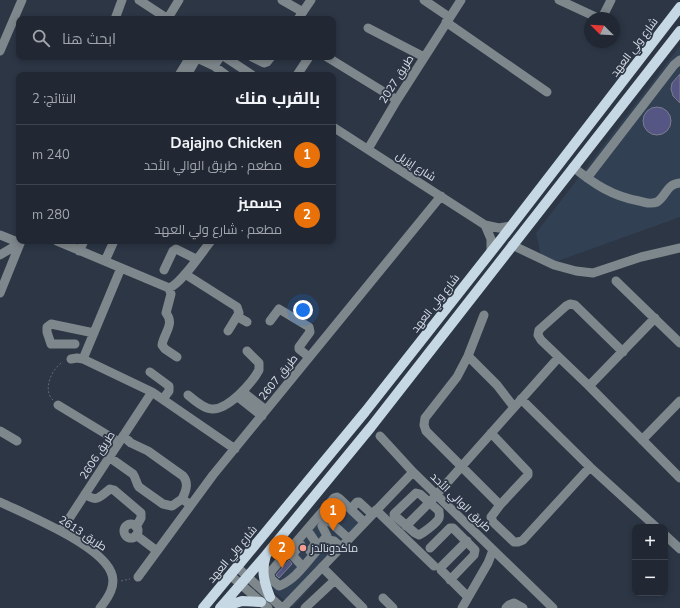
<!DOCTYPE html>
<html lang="ar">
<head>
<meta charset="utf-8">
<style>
	body { margin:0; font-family:"Nunito Sans",Cairo,sans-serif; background:#2d3440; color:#f1f3f6; direction:rtl }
	.controls { position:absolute; right:12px; bottom:12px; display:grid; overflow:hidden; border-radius:8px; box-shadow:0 2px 6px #0003 }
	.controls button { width:36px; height:36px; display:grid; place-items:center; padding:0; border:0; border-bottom:1px solid #3e444f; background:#212834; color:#f1f3f6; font:20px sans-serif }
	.compass { position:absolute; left:584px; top:12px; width:36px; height:36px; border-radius:50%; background:#212834; box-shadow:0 2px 6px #0003; rotate:294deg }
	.you { position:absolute; left:303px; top:310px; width:14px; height:14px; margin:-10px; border:3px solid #fff; border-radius:50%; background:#1a73e8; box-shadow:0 0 0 6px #1a73e833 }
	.badge { display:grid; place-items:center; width:26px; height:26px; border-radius:50%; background:#95b2f1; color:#fff; font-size:13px; font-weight:700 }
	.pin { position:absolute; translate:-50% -33px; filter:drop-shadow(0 1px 2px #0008) }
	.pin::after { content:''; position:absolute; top:21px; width:14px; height:12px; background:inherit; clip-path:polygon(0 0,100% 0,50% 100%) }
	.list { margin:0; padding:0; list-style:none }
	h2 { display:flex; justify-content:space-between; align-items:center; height:52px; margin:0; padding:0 16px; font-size:17px }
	h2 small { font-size:13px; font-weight:400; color:#a2a6ac }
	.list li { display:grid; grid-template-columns:26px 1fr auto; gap:12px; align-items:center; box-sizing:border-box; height:60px; padding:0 16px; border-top:1px solid #3e444f }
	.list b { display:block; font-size:15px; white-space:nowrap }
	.list p { margin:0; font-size:13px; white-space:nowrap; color:#a2a6ac }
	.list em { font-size:13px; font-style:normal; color:#a2a6ac }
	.icon { flex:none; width:22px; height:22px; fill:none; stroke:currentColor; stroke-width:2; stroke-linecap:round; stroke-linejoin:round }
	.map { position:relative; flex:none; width:680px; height:608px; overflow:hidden; direction:ltr }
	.search { position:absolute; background:#212834; box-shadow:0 2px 6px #0003; left:16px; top:16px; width:320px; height:44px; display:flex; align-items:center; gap:10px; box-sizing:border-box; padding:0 14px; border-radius:8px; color:#a2a6ac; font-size:15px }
	.panel { position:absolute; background:#212834; box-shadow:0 2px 6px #0003; left:16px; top:72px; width:320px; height:172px; border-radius:8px; direction:rtl }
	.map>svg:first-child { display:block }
	.built { fill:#324054 }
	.building { fill:#565685; stroke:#7b7c8f }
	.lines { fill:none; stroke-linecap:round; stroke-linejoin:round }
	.path { stroke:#616a77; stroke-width:1; stroke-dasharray:2 2; stroke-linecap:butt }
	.minor { stroke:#7e878c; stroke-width:9 }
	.major { stroke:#c6d8e3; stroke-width:10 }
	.poi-dot { fill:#f59c93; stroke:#2c3645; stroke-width:1.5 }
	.labels { text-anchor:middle; stroke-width:3.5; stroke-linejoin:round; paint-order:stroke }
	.street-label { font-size:11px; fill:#dae0e9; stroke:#2c3645 }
	.poi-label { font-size:11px; fill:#dae0e9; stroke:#2c3645; text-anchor:start }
</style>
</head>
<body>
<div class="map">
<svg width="680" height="608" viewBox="0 0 680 608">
	<rect width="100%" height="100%" fill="#2c3645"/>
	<path class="built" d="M680 46V217L555 262 541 256 536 233Z
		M334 492 367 524 293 607 278 595 271 588 266 576Z"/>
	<path class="building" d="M680 74V103L673 96 671 89 672 83Z
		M643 121a14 14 0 1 1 28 0a14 14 0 1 1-28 0Z
		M289 560 292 564 279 578 276 575Z"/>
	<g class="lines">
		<path class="path" d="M53 400C42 390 52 368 63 362
			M121 581 130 579"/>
		<path class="minor" d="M139 0 168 19
			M282 0 303 12
			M424 0 449 17
			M559 0 598 18
			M168 18 179 0
			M602 18 611 0
			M115 19 122 0
			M298 19 311 0
			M446 22 547 92
			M368 28 424 57
			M0 51 22 0
			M225 57 252 75
			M252 57 264 63 267 62 271 57
			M327 57 397 100
			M214 66 226 75
			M179 75 187 62 188 57
			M187 75 195 61 199 59 214 66 220 57
			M297 75 309 57
			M333 127 485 225 499 228 511 226
			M368 149 397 100 461 0
			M573 167C594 184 612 196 639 201 645 202 650 205 657 202 666 197 666 184 680 183
			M587 178 674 65 680 60
			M485 225 491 239V251
			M0 235 20 243
			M57 241 169 288C181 284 202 252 211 241
			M512 245 554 265 576 271 593 273 641 257 680 248
			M79 251 84 241
			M0 255 20 243
			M105 261 114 241
			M164 270 173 251 176 249 196 259
			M185 274 237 307 239 313 228 331
			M616 281 680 343
			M169 288 171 294 166 313C175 324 164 333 162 345L165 349 177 357
			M0 293 21 241
			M484 315 468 356 457 377 425 418 424 425 426 431 500 505 528 475V472L491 433
			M238 317 247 322
			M270 321 279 309 309 327 310 332 299 347V349L309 357
			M75 344H51L47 332V327L51 324 94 333
			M623 352 575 305 570 304 566 306 539 330 538 335 541 340 589 386 680 478
			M468 356 497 385 514 407
			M71 359 77 358 83 359 152 392 235 449
			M83 359 121 268
			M150 372 169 386V391L163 399
			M589 386 655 318
			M243 392 266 410
			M188 395C194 400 204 409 212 409 228 410 252 383 259 370V363L247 351
			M238 397 262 416
			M521 399 590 467 656 527
			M58 405 119 442
			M0 431 17 441
			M123 436 131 443 148 451 183 476C189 483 186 491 182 499L191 505
			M380 436 413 472 553 608
			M642 440 680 401
			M109 457 133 474C136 478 136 483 139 487L163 504 172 506 182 499
			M416 493 420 494 439 511C439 514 440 516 439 518 437 523 423 533 419 535L415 533 394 515V514Z
			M85 494C97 503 99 497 110 489L114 490 141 513V518L136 527
			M0 502C27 515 99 544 111 572 117 585 108 598 100 608
			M500 505 491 517 493 522 514 542H518L523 540 590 467
			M351 509 357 502H359L372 514
			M376 510 434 566
			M124 531a7 7 0 1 1 14 0a7 7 0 1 1-14 0Z
			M406 526 430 502 559 357
			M61 531 152 392
			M310 534 316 543 310 551
			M136 535 157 551
			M665 535 680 549
			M467 541 441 567V570L468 597
			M321 543 327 536 322 526 327 519 349 539
			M301 545 295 551 293 556 303 567
			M341 547 334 541 328 540C311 553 300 578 279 586L271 579 270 573 273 569 334 498 337 497 340 499 364 522
			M430 548 450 528H453L475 550 474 555 450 580
			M237 567 282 608
			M322 567 363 608
			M230 575 268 608
			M138 577 213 475 441 196
			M383 598 393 608
			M283 608 413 472
			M305 608 335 580
			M462 608 488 563 493 550
			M506 608 509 605 514 603 523 608"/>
		<path class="major" d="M266 555C261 571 264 582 270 597
			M203 608 365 412 502 238 680 7
			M220 608 266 555 371 427 680 31
			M220 608 242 601 261 602"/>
	</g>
	<circle class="poi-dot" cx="303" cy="548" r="4"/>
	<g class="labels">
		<g class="street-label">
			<text transform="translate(634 47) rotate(-53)" y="4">شارع ولي العهد</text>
			<text transform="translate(396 79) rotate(-58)" y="4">طريق 2027</text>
			<text transform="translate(416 166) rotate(33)" y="4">شارع إيزيل</text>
			<text transform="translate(435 303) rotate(-52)" y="4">شارع ولي العهد</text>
			<text transform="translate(278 377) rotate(-51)" y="4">طريق 2607</text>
			<text transform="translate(97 455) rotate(-57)" y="4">طريق 2606</text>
			<text transform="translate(461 502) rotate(44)" y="4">طريق الوالي الأحد</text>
			<text transform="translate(83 533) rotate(33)" y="4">طريق 2613</text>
			<text transform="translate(232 554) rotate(-50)" y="4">شارع ولي العهد</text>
		</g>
		<g class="poi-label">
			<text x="311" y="552">ماكدونالدز</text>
		</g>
	</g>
</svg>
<div class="controls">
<button>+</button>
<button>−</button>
</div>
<svg class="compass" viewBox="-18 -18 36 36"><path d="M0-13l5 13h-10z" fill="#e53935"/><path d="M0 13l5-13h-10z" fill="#a2a6ac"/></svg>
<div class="you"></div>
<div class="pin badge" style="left:333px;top:531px;background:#e8710a">1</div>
<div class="pin badge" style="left:282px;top:568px;background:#e8710a">2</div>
<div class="search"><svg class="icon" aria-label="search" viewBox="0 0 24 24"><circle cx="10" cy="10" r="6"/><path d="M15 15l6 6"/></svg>ابحث هنا</div>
<section class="panel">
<h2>بالقرب منك<small>النتائج: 2</small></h2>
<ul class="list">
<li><span class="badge" style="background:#e8710a">1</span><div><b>Dajajno Chicken</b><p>مطعم · طريق الوالي الأحد</p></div><em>240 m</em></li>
<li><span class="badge" style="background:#e8710a">2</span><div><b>جسميز</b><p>مطعم · شارع ولي العهد</p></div><em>280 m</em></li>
</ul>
</section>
</div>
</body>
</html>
